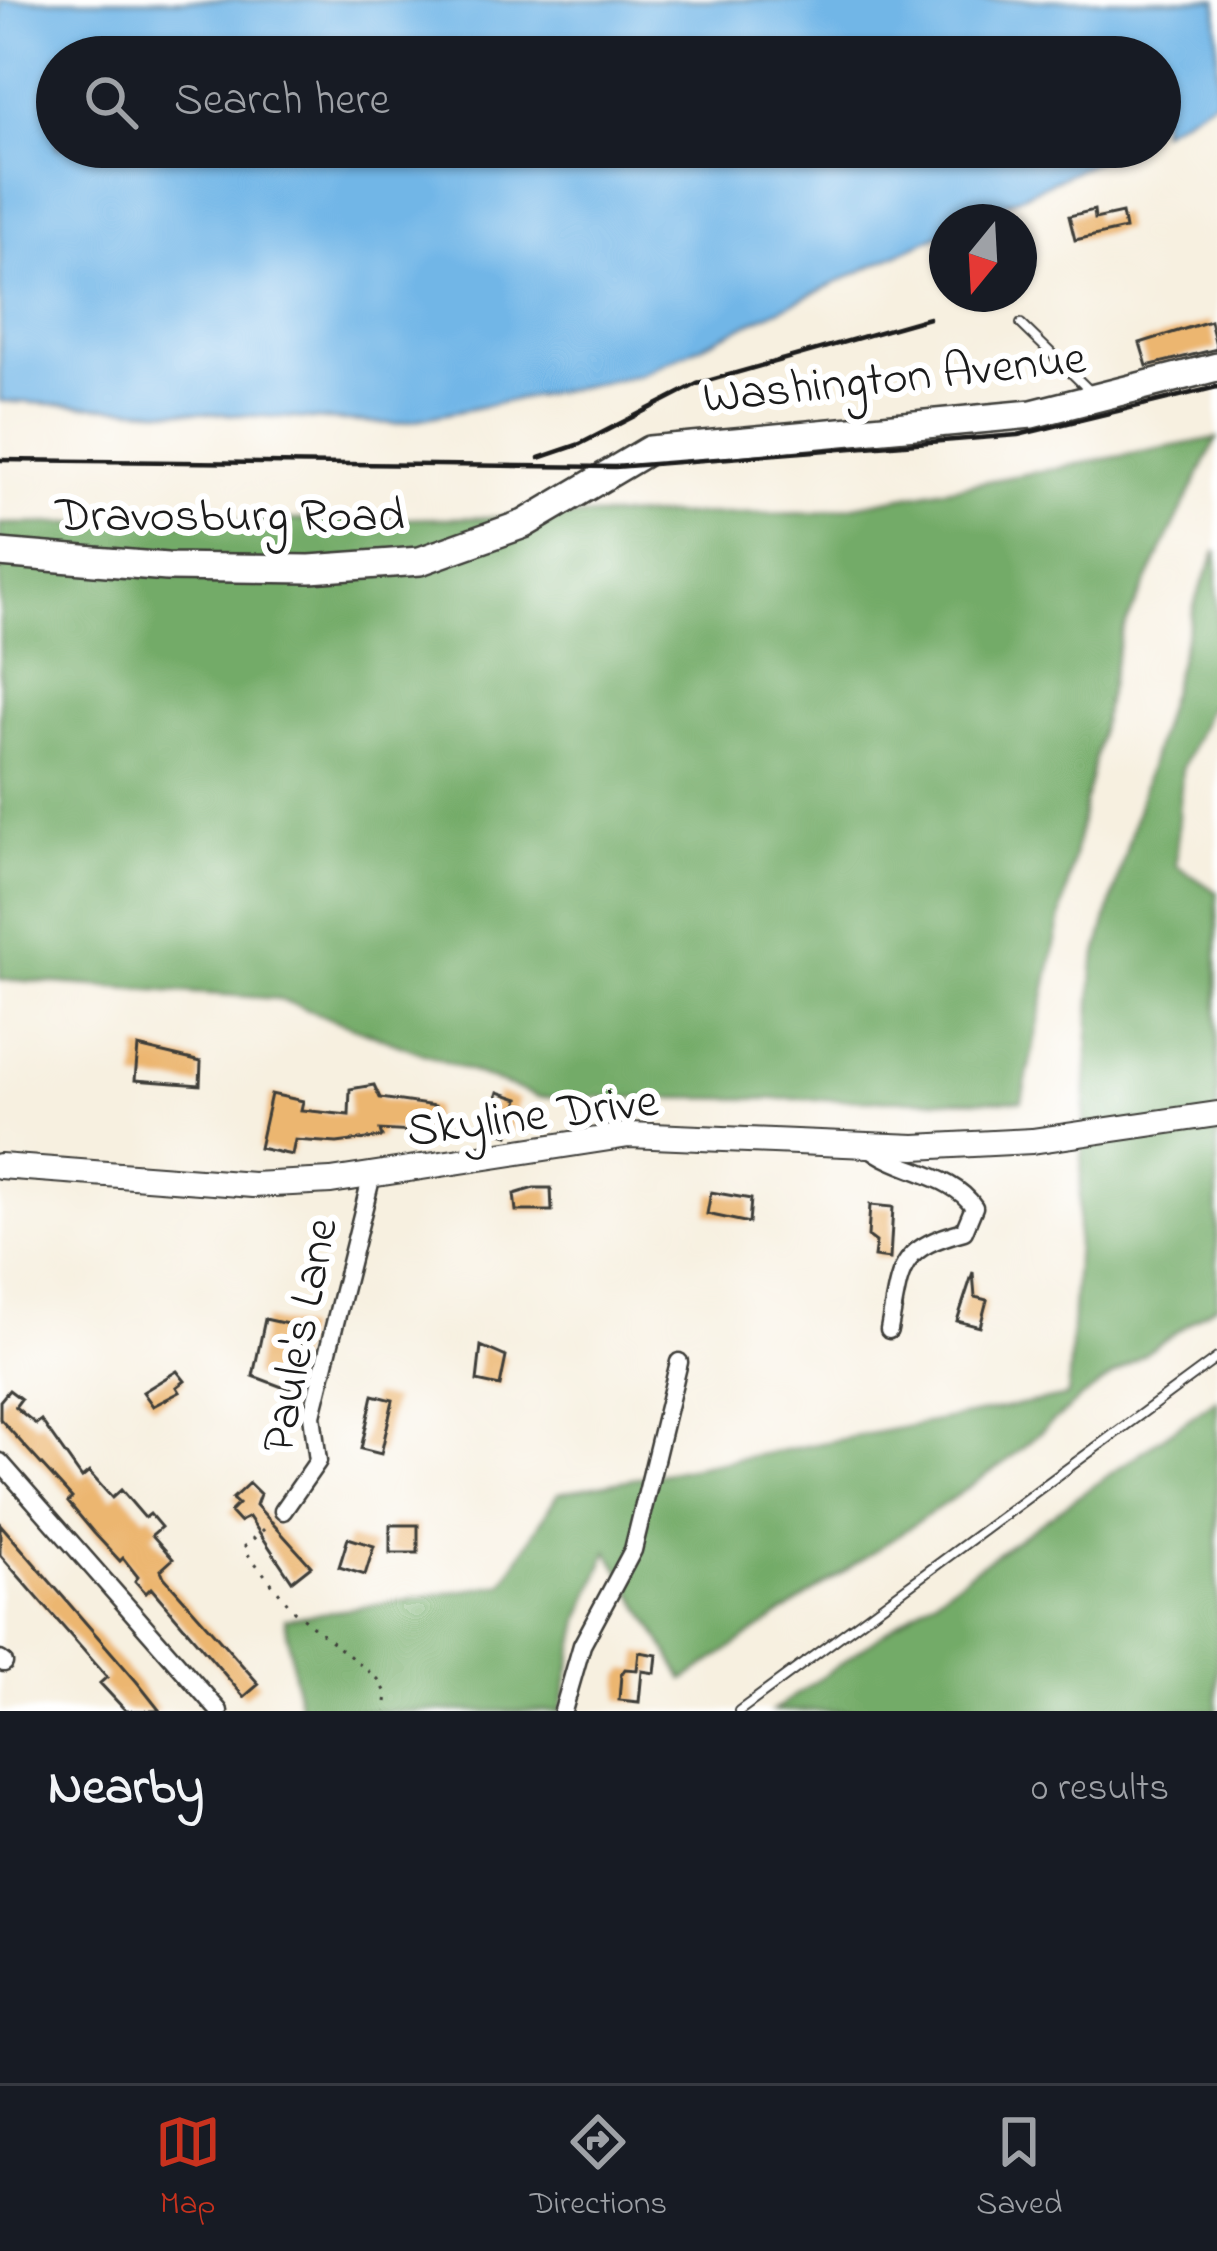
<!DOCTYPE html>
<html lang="en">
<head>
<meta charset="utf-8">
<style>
	body { margin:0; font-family:"Indie Flower",sans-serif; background:#242831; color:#f1f3f6 }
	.compass { position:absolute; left:929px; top:204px; width:108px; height:108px; border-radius:50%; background:#171b24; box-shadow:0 3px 9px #0004; rotate:198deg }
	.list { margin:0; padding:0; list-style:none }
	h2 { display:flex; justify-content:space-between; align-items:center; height:156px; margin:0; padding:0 48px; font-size:51px }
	h2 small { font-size:39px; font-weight:400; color:#9ea1a6 }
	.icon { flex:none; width:66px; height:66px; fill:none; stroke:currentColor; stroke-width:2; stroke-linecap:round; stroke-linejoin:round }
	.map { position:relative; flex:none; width:1217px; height:1711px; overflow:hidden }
	.search { position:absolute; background:#171b24; box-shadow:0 3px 9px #0004; left:36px; right:36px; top:36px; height:132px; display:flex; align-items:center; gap:30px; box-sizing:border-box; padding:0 42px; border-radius:66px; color:#9ea1a6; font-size:45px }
	.sheet { height:372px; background:#171b24 }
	nav { display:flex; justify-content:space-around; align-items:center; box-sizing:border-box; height:168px; border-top:3px solid #363941; background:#171b24; font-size:33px; color:#9ea1a6 }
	nav a { display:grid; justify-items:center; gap:6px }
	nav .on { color:#c8321e }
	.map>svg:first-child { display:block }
	.forest { fill:#73ab68; stroke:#486442; stroke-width:3 }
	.water { fill:#71b6e7; stroke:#466982; stroke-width:3 }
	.building { fill:#ecb66f }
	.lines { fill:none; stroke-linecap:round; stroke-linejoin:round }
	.lane-casing { stroke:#3d3c39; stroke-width:12 }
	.street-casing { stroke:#3d3c39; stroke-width:21 }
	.secondary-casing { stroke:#3d3c39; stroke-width:28 }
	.primary-casing { stroke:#3d3c39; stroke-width:32 }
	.path { stroke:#3d3c39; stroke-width:3; stroke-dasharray:3 9; stroke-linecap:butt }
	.lane { stroke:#fff; stroke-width:8 }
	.street { stroke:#fff; stroke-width:16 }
	.secondary { stroke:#fff; stroke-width:24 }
	.primary { stroke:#fff; stroke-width:27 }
	.rail { stroke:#1c1c1c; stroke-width:4.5 }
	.labels { text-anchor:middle; stroke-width:12; stroke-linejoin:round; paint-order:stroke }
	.street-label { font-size:48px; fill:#1c1c1c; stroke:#fff }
</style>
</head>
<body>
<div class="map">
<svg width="1217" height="1711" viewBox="0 0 1217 1711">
	<rect width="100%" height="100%" fill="#fff"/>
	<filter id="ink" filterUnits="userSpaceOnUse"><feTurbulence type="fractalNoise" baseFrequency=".00833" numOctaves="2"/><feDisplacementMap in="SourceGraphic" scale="24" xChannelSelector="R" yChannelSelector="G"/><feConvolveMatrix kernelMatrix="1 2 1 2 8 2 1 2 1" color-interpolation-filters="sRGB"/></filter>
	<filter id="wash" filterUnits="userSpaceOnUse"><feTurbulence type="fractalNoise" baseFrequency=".004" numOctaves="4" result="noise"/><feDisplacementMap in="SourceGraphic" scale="48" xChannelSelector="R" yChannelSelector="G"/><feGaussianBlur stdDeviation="2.7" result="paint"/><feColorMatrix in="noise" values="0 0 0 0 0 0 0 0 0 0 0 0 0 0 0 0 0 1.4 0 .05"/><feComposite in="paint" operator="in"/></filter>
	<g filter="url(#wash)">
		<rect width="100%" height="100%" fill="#f7f0e0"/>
		<path class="forest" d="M1217 438 1121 634 1022 1101 538 1097 279 999 0 979V524L817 513Z
			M1217 550V708L1209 707 1182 769 1176 865 1217 892V1304L1081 1398 1003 1464 684 1680 608 1551 580 1620 561 1711H300L285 1619 503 1584 558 1493 1068 1396 1093 968 1197 596Z
			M1217 1399V1711H773Z"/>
		<path class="water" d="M0 0H1217V98L1160 131V57H57V147H1126L966 222H947V231L639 375 396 424 0 401Z"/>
		<g id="blocks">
			<path class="building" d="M1094 210 1095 219 1122 213 1125 229 1075 240 1069 216Z
				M1210 321 1217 349 1147 366 1140 343Z
				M138 1047 201 1062 200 1085 135 1080Z
				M374 1085 380 1098 435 1106 431 1133 380 1130 382 1137 337 1143 295 1140 292 1155 259 1148 271 1094 303 1101 301 1110 349 1115 350 1089Z
				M498 1092 519 1099 508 1135 487 1128Z
				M534 1188H551L552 1211H516L514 1194Z
				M711 1192 751 1199 749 1223 707 1214Z
				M870 1205 893 1207 890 1259 874 1257 876 1242 868 1236Z
				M973 1272 975 1297 987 1300 980 1327 957 1321Z
				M265 1319 305 1328 290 1390 253 1376Z
				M481 1346 506 1357 500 1386 477 1381Z
				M177 1371 185 1381 177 1387 180 1392 153 1406 143 1392Z
				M9 1390 21 1399 15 1407 36 1424 41 1420 82 1478 89 1472 112 1498 121 1490 145 1518 150 1514 161 1527 152 1535 173 1559 161 1570 164 1577 259 1684 244 1697 151 1588 146 1593 135 1581 138 1577 123 1558 120 1561 94 1533 68 1502 72 1498 0 1419V1401Z
				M373 1395 393 1400 381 1454 361 1449Z
				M249 1483 260 1494 256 1505 311 1566 292 1581 249 1517 239 1522 230 1512 238 1504 232 1499Z
				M0 1524 137 1682 160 1711H126L100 1683 107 1677 0 1555Z
				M390 1525H418V1553H390Z
				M348 1538 374 1546 365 1575 339 1567Z
				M639 1652 657 1655 655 1673 642 1671 639 1702 619 1700 621 1675 625 1669 637 1670Z"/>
		</g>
	</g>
	<g filter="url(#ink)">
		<use href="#blocks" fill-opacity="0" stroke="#3d3c39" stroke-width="3"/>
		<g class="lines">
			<defs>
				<path id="lane" d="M1021 324 1089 390
					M739 1711 1217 1358"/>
				<path id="street" d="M868 1146C898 1172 952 1173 974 1207L964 1231C897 1249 901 1267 889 1330
					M0 1462 219 1711
					M283 1511 318 1461 312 1415 372 1175
					M0 1660 4 1663
					M563 1711 582 1645 633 1550 679 1362"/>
				<path id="secondary" d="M0 1166 253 1185 331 1181 629 1135 915 1147 1032 1141 1217 1114"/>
				<path id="primary" d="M0 553 167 567 310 569 420 561 524 524 649 450 1032 414 1217 367"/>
			</defs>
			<use href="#lane" class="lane-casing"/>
			<use href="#street" class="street-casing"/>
			<use href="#secondary" class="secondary-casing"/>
			<use href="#primary" class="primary-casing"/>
			<path class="path" d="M273 1521 243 1548 294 1611 378 1679 387 1694 385 1711"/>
			<use href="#lane" class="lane"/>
			<use href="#street" class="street"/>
			<use href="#secondary" class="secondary"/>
			<use href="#primary" class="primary"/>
			<path class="rail" d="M539 458 580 444 697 384 929 318
				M0 460 615 467 1018 435 1217 387"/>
		</g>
	</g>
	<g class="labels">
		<g class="street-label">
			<text transform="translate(894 375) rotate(-6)" y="17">Washington Avenue</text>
			<text x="230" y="530">Dravosburg Road</text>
			<text transform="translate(532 1113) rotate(-7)" y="17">Skyline Drive</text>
			<text transform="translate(297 1335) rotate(-79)" y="17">Paule's Lane</text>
		</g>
	</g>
</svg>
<svg class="compass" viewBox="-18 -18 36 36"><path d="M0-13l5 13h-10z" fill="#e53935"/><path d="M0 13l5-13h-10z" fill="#9ea1a6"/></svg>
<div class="search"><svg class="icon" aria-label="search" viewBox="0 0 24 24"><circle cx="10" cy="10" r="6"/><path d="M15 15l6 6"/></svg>Search here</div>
</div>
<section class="sheet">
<h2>Nearby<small>0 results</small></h2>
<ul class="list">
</ul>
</section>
<nav>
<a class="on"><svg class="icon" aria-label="map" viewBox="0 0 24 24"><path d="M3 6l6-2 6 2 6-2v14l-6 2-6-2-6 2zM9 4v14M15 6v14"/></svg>Map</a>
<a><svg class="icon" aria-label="directions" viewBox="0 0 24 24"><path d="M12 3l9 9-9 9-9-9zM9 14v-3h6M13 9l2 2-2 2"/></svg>Directions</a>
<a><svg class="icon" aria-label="saved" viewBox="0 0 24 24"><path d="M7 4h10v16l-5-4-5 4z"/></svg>Saved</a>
</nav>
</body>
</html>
